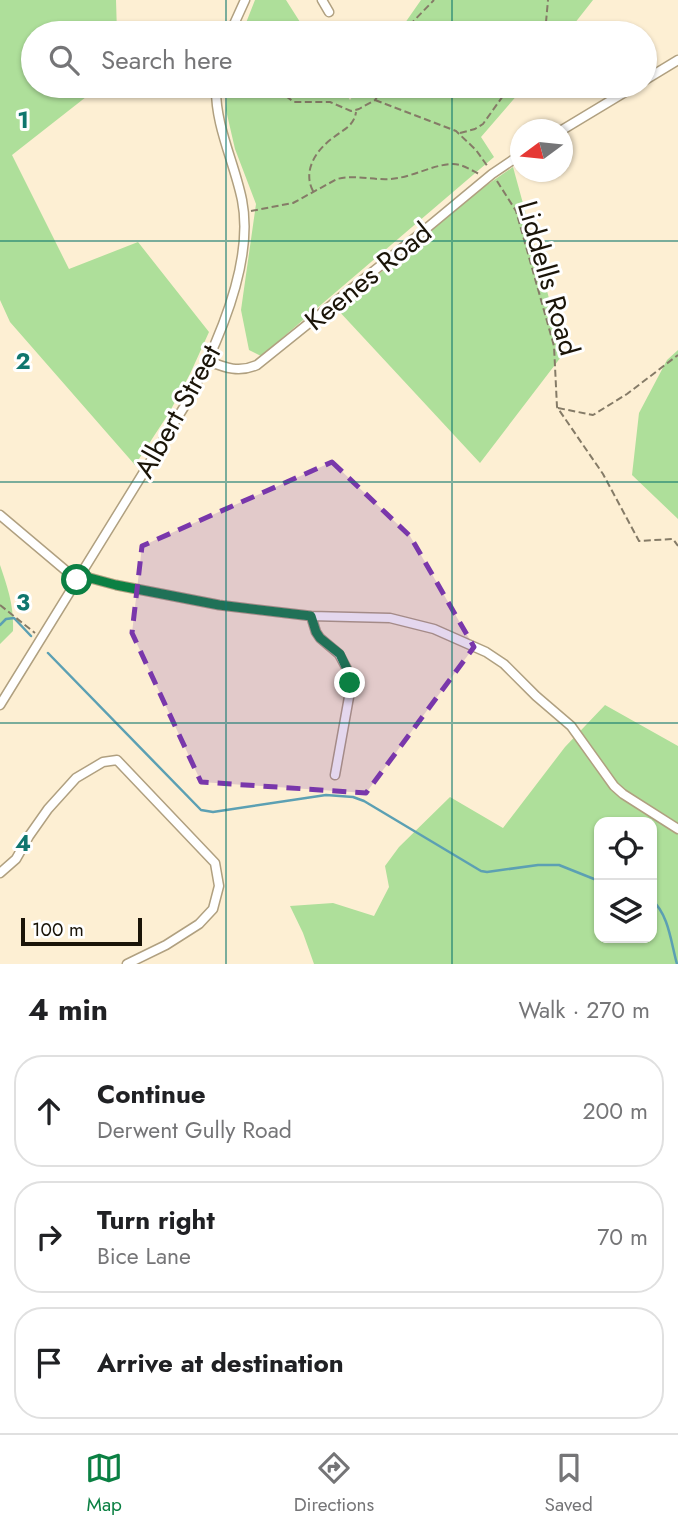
<!DOCTYPE html>
<html lang="en">
<head>
<meta charset="utf-8">
<style>
	body { margin:0; font-family:Jost,sans-serif; background:#f6f6f6; color:#202124 }
	.controls { position:absolute; right:21px; bottom:21px; display:grid; overflow:hidden; border-radius:14px; box-shadow:0 2px 5px #0004 }
	.controls button { width:63px; height:63px; display:grid; place-items:center; padding:0; border:0; border-bottom:2px solid #e0e0e0; background:#fff; color:#202124; font:35px sans-serif }
	.compass { position:absolute; left:510px; top:119px; width:63px; height:63px; border-radius:50%; background:#fff; box-shadow:0 2px 5px #0004; rotate:255deg }
	.scale { position:absolute; left:21px; bottom:18px; width:121px; box-sizing:border-box; padding-left:7px; border:4px solid #1a1408; border-top:0; font-size:19px; line-height:24px; white-space:nowrap; color:#1a1408; -webkit-text-stroke:5px #fff; paint-order:stroke }
	.stop { position:absolute; width:21px; height:21px; margin:-16px; border:5px solid #0b8043; border-radius:50%; background:#fff }
	.stop.end { background:#0b8043; border-color:#fff; box-shadow:0 2px 7px #0008 }
	.list { margin:0; padding:0; list-style:none }
	h2 { display:flex; justify-content:space-between; align-items:center; height:91px; margin:0; padding:0 28px; font-size:30px }
	h2 small { font-size:23px; font-weight:400; color:#757577 }
	.list li { display:grid; grid-template-columns:46px 1fr auto; gap:21px; align-items:center; box-sizing:border-box; height:112px; margin:0 14px 14px; padding:0 14px; border:2px solid #e0e0e0; border-radius:28px }
	.list b { display:block; font-size:26px; white-space:nowrap }
	.list p { margin:0; font-size:23px; white-space:nowrap; color:#757577 }
	.list em { font-size:23px; font-style:normal; color:#757577 }
	.icon { flex:none; width:38px; height:38px; fill:none; stroke:currentColor; stroke-width:2; stroke-linecap:round; stroke-linejoin:round }
	.map { position:relative; flex:none; width:678px; height:964px; overflow:hidden }
	.search { position:absolute; background:#fff; box-shadow:0 2px 5px #0004; left:21px; right:21px; top:21px; height:77px; display:flex; align-items:center; gap:18px; box-sizing:border-box; padding:0 24px; border-radius:38px; color:#757577; font-size:26px }
	.sheet { height:469px; background:#fff }
	nav { display:flex; justify-content:space-around; align-items:center; box-sizing:border-box; height:98px; border-top:2px solid #e0e0e0; background:#fff; font-size:19px; color:#757577 }
	nav a { display:grid; justify-items:center; gap:4px }
	nav .on { color:#0b8043 }
	.map>svg:first-child { display:block }
	.green { fill:#aedf9a; fill-rule:evenodd }
	.lines { fill:none; stroke-linecap:round; stroke-linejoin:round }
	.stream { stroke:#5ca0b3; stroke-width:2.5 }
	.street-casing { stroke:#b0a080; stroke-width:11 }
	.path { stroke:#857b67; stroke-width:2; stroke-dasharray:7 3.5; stroke-linecap:butt }
	.street { stroke:#fff; stroke-width:8 }
	.route { stroke:#0b8043; stroke-width:9 }
	.marked { fill:#7937ab; fill-opacity:0.2; stroke:#7937ab; stroke-width:5; stroke-dasharray:14 9; stroke-linejoin:round }
	.grid { fill:none; stroke:#0f766e; stroke-width:2; stroke-opacity:0.55 }
	.labels { text-anchor:middle; stroke-width:6; stroke-linejoin:round; paint-order:stroke }
	.street-label { font-size:28px; fill:#1a1408; stroke:#fff }
	.grid-label { font-size:23px; text-anchor:middle; font-weight:bold; fill:#0f766e; stroke:#fff; stroke-width:6; stroke-linejoin:round; paint-order:stroke }
</style>
</head>
<body>
<div class="map">
<svg width="678" height="964" viewBox="0 0 678 964">
	<rect width="100%" height="100%" fill="#fdefd3"/>
	<path class="green" d="M0 0H116L117 33H33V86H100L12 155 69 269 138 242 209 332 190 374 169 413 135 465 10 322 0 300Z
		M255 0H286L307 33H242Z
		M421 0H593L567 33H398Z
		M228 86H341L350 100 360 86H525L481 137 494 157 261 356 249 350 241 310 256 204 235 149 226 110Z
		M513 167 564 353 480 463 337 309 481 189Z
		M678 350V519L632 475 639 413 667 360Z
		M0 565C8 589 14 605 13 631L0 644Z
		M605 705 678 746V964H314L303 933 290 906 333 903 374 916 389 887 385 866 399 847 450 797 503 828 565 747ZM599 822H652V938H599Z"/>
	<g class="lines">
		<path class="stream" d="M0 625 6 619 14 618 31 636
			M48 653 201 810 213 812 326 795 353 797 364 801 481 871 487 872 538 865H559L599 881
			M652 900C669 915 671 943 677 964"/>
		<defs>
			<path id="street" d="M322 0 329 12
				M230 33 245 0
				M645 80 678 60
				M562 130 635 86
				M208 361C226 368 239 373 257 365L416 237 492 174 520 155
				M0 515 77 580
				M81 574 90 578 116 585 219 605 311 616 390 618 434 629 486 652 504 664 536 696 571 726 614 786 623 794 678 829
				M311 616 316 632 320 638 339 654 347 669 350 683 349 697 335 775
				M0 705 184 407C214 352 255 265 242 200 234 161 215 126 216 86
				M0 873 16 859 29 836 48 809 76 778 103 762 117 760 215 863 219 886 213 909 199 924 166 945 127 964"/>
		</defs>
		<use href="#street" class="street-casing"/>
		<path class="path" d="M402 33 434 0
			M545 33 548 0
			M282 86 287 97 294 102H330L351 111 359 109 375 100 385 86
			M375 100 456 131 476 150 488 167
			M460 133 475 129 483 124 510 86
			M497 181 516 211 554 346 557 407 603 474 639 541 673 539 678 546
			M313 191C302 170 317 149 334 137 344 129 354 126 356 112
			M251 211 293 203 337 179C357 174 378 182 398 178 416 175 436 164 453 164 462 164 471 170 479 174
			M558 408 593 415 627 394 678 355
			M0 605 35 633"/>
		<use href="#street" class="street"/>
	</g>
	<g class="lines">
		<path class="route" d="M77 580 81 574 90 578 116 585 219 605 311 616 316 632 320 638 340 654 347 669 350 683"/>
	</g>
	<path class="marked" d="M332 462 410 536 474 647 366 793 201 782 132 633 142 546Z"/>
	<path class="grid" d="M226 0V33M452 0V33M226 86V964M452 86V964M0 241H678M0 482H678M0 723H678"/>
	<g class="labels">
		<g class="street-label">
			<text transform="translate(368 276) rotate(-39)" y="10">Keenes Road</text>
			<text transform="translate(549 278) rotate(74)" y="10">Liddells Road</text>
			<text transform="translate(177 411) rotate(-61)" y="10">Albert Street</text>
		</g>
	</g>
	<g class="grid-label">
		<text x="23" y="128">1</text>
		<text x="23" y="369">2</text>
		<text x="23" y="610">3</text>
		<text x="23" y="851">4</text>
	</g>
</svg>
<div class="controls">
<button><svg class="icon" aria-label="locate" viewBox="0 0 24 24"><circle cx="12" cy="12" r="6"/><path d="M12 2v4M12 18v4M2 12h4M18 12h4"/></svg></button>
<button><svg class="icon" aria-label="layers" viewBox="0 0 24 24"><path d="M12 4l9 5-9 5-9-5zM3 14l9 5 9-5"/></svg></button>
</div>
<svg class="compass" viewBox="-18 -18 36 36"><path d="M0-13l5 13h-10z" fill="#e53935"/><path d="M0 13l5-13h-10z" fill="#757577"/></svg>
<div class="scale">100 m</div>
<div class="stop" style="left:77px;top:580px"></div>
<div class="stop end" style="left:350px;top:683px"></div>
<div class="search"><svg class="icon" aria-label="search" viewBox="0 0 24 24"><circle cx="10" cy="10" r="6"/><path d="M15 15l6 6"/></svg>Search here</div>
</div>
<section class="sheet">
<h2>4 min<small>Walk · 270 m</small></h2>
<ul class="list">
<li><svg class="icon" aria-label="ahead" viewBox="0 0 24 24"><path d="M12 20V5M6 11l6-6 6 6"/></svg><div><b>Continue</b><p>Derwent Gully Road</p></div><em>200 m</em></li>
<li><svg class="icon" aria-label="right" viewBox="0 0 24 24"><path d="M7 20v-9h11M14 6l5 5-5 5"/></svg><div><b>Turn right</b><p>Bice Lane</p></div><em>70 m</em></li>
<li><svg class="icon" aria-label="arrive" viewBox="0 0 24 24"><path d="M6 21V4h12l-3 4 3 4H6"/></svg><div><b>Arrive at destination</b></div></li>
</ul>
</section>
<nav>
<a class="on"><svg class="icon" aria-label="map" viewBox="0 0 24 24"><path d="M3 6l6-2 6 2 6-2v14l-6 2-6-2-6 2zM9 4v14M15 6v14"/></svg>Map</a>
<a><svg class="icon" aria-label="directions" viewBox="0 0 24 24"><path d="M12 3l9 9-9 9-9-9zM9 14v-3h6M13 9l2 2-2 2"/></svg>Directions</a>
<a><svg class="icon" aria-label="saved" viewBox="0 0 24 24"><path d="M7 4h10v16l-5-4-5 4z"/></svg>Saved</a>
</nav>
</body>
</html>
